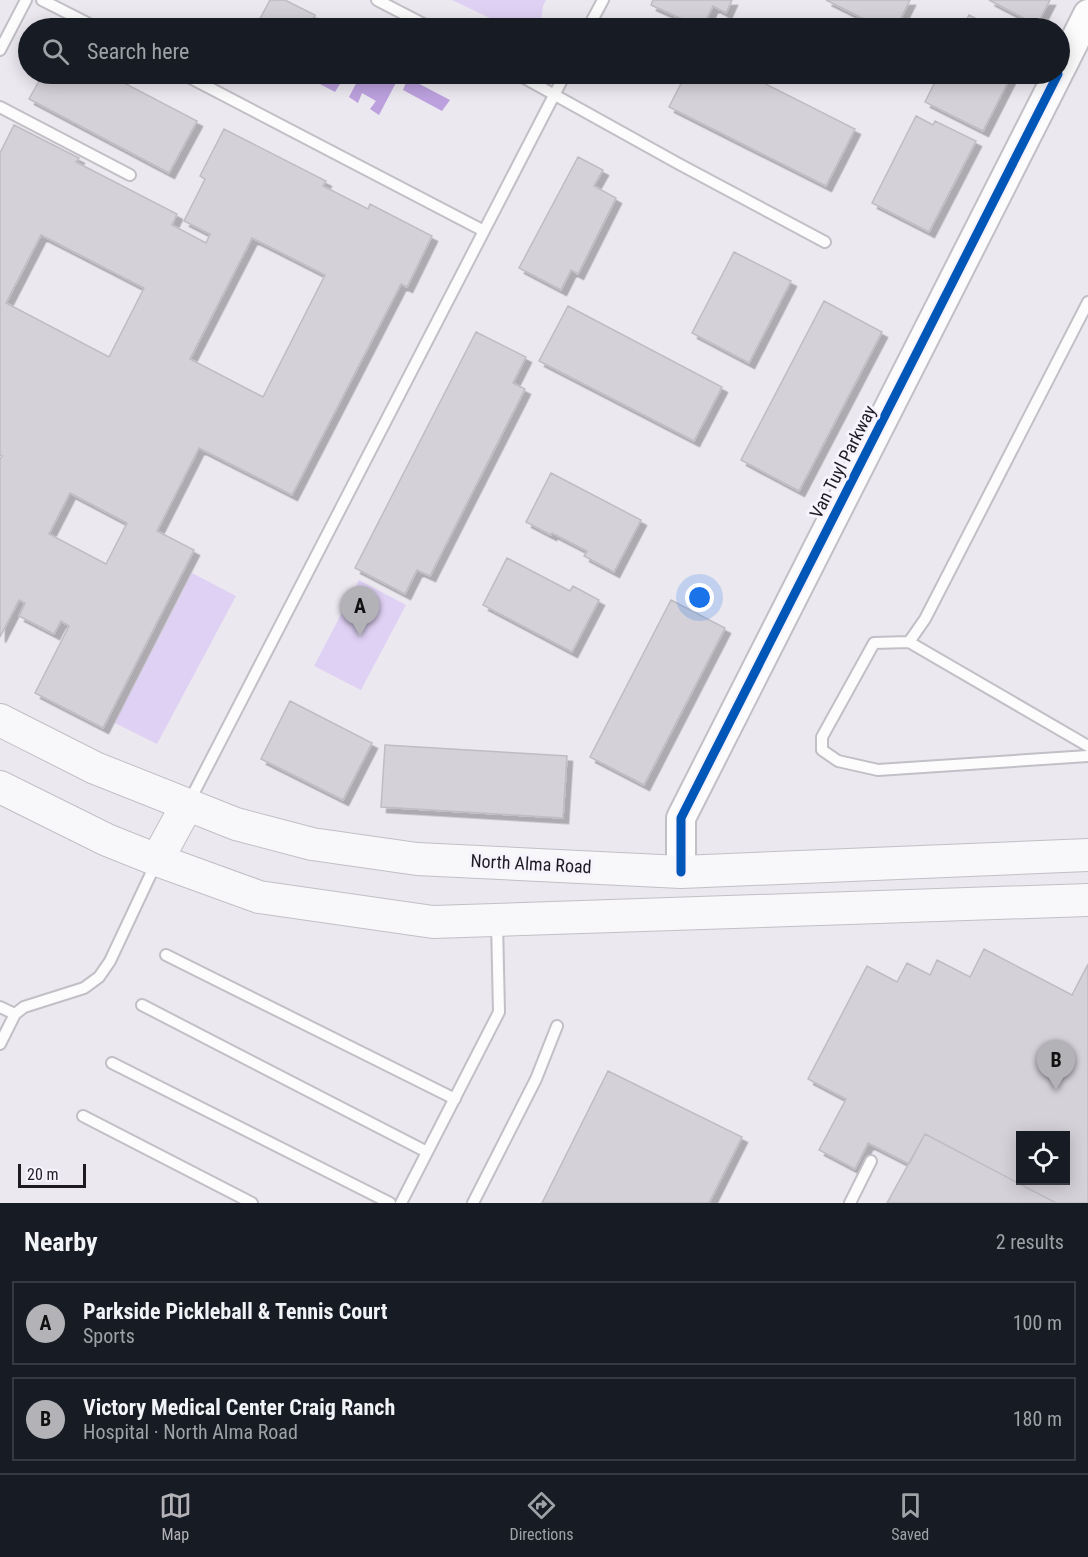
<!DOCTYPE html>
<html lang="en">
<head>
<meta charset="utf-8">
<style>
	body { margin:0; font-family:"Roboto Condensed",sans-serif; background:#20242c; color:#f1f3f6 }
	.controls { position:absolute; right:18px; bottom:18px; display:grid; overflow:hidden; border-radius:0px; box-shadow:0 3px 15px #0003 }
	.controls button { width:54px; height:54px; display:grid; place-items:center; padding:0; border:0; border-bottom:2px solid #363941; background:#171b24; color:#f1f3f6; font:30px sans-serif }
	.scale { position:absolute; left:18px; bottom:15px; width:68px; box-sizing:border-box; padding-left:6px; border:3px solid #1e1c22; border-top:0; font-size:16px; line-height:21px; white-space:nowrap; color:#1e1c22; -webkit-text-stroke:4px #f7f3fd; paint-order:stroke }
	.you { position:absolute; left:700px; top:598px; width:21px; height:21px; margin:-15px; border:4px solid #fff; border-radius:50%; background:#1a73e8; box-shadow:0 0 0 9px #1a73e833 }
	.badge { display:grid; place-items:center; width:39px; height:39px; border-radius:50%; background:#b2b2b7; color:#111; font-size:20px; font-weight:700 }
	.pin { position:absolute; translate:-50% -50px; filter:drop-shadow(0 2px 3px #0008) }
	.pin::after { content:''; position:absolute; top:32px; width:21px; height:18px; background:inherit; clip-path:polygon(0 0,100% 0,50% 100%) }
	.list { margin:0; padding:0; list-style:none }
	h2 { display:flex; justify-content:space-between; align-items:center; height:78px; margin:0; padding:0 24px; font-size:26px }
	h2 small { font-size:20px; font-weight:400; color:#9ea1a6 }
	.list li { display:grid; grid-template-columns:39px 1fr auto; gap:18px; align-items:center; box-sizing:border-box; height:84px; margin:0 12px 12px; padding:0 12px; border:2px solid #363941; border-radius:0px }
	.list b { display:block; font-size:22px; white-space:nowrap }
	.list p { margin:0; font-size:20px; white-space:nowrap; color:#9ea1a6 }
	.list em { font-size:20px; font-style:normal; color:#9ea1a6 }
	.icon { flex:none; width:33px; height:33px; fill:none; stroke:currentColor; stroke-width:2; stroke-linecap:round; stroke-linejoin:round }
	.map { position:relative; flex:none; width:1088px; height:1203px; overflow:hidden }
	.search { position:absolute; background:#171b24; box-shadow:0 3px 15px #0003; left:18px; right:18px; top:18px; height:66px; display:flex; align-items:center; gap:15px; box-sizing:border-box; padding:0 21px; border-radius:33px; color:#9ea1a6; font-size:22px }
	.sheet { height:270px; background:#171b24 }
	nav { display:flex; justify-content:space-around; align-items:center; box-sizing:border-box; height:84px; border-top:2px solid #363941; background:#171b24; font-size:16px; color:#9ea1a6 }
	nav a { display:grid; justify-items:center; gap:3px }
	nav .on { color:#b2b2b7 }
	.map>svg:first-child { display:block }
	.green { fill:#dfd1f4 }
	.water { fill:#bca1de }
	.building { fill:#d4d1d8; stroke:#bfbdc2; stroke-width:1.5; fill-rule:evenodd; filter:url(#shadow) }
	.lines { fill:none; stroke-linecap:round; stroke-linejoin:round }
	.service-casing { stroke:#c2bfc6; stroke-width:14 }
	.tertiary-casing { stroke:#c2bfc6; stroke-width:32 }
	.secondary-casing { stroke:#c2bfc6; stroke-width:34 }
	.service { stroke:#fcfcfd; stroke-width:10 }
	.tertiary { stroke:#fcfcfd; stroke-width:28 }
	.secondary { stroke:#f8f7f9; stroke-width:32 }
	.cycleway-casing { stroke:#f7f3fd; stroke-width:13 }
	.cycleway { stroke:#0057b8; stroke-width:9 }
	.labels { text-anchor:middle; stroke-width:6; stroke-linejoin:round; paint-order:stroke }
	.street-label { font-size:18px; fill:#1e1c22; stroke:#f7f3fd }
</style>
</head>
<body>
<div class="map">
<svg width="1088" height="1203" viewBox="0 0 1088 1203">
	<defs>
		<filter id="shadow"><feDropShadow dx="5.5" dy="5.5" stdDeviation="0" flood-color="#0004"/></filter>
	</defs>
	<rect width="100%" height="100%" fill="#ece8f0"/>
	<path class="green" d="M452 0H546L543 6 540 28H511Z
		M192 573 236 596 157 744 115 723Z
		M359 580 406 605 361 690 314 666Z"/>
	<path class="water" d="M301 74H332L343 79 335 92Z
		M361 74H397L400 75 379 115 370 109 376 101 362 93 358 103 349 97Z
		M408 78 450 100 442 111 403 90Z"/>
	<path class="building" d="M270 0H285L315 15 308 28H255Z
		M653 0H732L726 13 713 6 702 28 651 5Z
		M826 0H910L896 28H882Z
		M989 0H1050L1037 25Z
		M969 15 986 24 988 19 1007 28H962Z
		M43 74H107L197 121 169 173 29 99Z
		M686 74H746L855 129 826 186 669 107Z
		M939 74H1012L983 131 925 102Z
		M916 116 933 125 935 121 976 141 929 232 872 203Z
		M14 125 79 158 76 162 177 214 172 225 206 243 210 234 184 221 205 179 200 176 224 129 326 181 323 186 368 209 370 204 432 236 407 287 401 284 292 495 199 448 157 531 194 550 103 728 35 693 69 626 61 621 54 634 19 616 25 603 19 600 0 637V459L2 456 0 455V153ZM41 235 144 288 109 357 6 303ZM252 238 325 275 263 397 190 359ZM70 493 127 523 106 564 49 534Z
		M578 157 603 170 594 186 616 198 578 274 571 270 561 290 519 268Z
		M734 252 791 281 749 363 692 333Z
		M824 301 882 332 799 491 741 460Z
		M568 306 722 387 694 441 539 361Z
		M476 332 526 357 513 383 525 389 430 576 417 570 405 594 355 568Z
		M551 473 641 520 614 572 584 556 587 551 552 533 551 535 526 522Z
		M507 558 570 591 573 586 599 600 572 652 483 605Z
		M671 600 725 628 644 785 590 757Z
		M290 701 372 743 343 800 261 759Z
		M385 745 567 756 563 818 381 807Z
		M984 949 1072 995 1088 964V1203H1056L925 1134 909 1164 868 1143 855 1169 819 1150 846 1099 808 1079 867 966 897 982 907 963 930 975 937 960 970 977ZM1020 1136H1066V1180H1020Z
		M608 1071 742 1137 709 1203H542Z
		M925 1134 1056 1203H887Z"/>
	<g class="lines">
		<defs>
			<path id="service" d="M42 0 97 28
				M377 0 431 28
				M588 28 603 0
				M0 50 26 0
				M183 74 484 231
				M517 74 679 164 825 242
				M0 107 130 175
				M1088 302 925 619 909 642 1088 746
				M909 642 874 643 822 737V750L838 761 878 770 1088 756
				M188 804 565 74
				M166 955 455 1099
				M142 1005 427 1152
				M0 1007 15 1014
				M0 1044 15 1014 24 1007 84 988 99 977 110 961 156 863
				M112 1063 390 1203
				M83 1116 252 1203
				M401 1203 499 1012 497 923
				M473 1203 536 1079 557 1026
				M850 1203 871 1161"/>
			<path id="tertiary" d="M1060 70 1088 14
				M681 872V818L1058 74"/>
			<path id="secondary" d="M0 720 95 768 236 824 312 844 417 859 681 872 1088 855
				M0 787 107 840 157 860 259 897 433 922 1088 900
				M157 860 187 805"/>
		</defs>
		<use href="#service" class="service-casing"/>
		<use href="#tertiary" class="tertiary-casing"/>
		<use href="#secondary" class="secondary-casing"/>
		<use href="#service" class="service"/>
		<use href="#tertiary" class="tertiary"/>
		<use href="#secondary" class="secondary"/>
		<defs>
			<path id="cycleway" d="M681 872V818L1058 74"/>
		</defs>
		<use href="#cycleway" class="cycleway-casing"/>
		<use href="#cycleway" class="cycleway"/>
	</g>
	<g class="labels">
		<g class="street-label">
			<text transform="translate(843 462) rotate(-63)" y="6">Van Tuyl Parkway</text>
			<text transform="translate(531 864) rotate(3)" y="6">North Alma Road</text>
		</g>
	</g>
</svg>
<div class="controls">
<button><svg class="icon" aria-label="locate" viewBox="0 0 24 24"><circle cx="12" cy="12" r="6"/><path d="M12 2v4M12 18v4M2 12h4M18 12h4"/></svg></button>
</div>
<div class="scale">20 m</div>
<div class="you"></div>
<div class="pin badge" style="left:360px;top:636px">A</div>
<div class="pin badge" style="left:1056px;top:1090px">B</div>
<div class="search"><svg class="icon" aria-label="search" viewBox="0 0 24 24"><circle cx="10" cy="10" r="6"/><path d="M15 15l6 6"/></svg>Search here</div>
</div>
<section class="sheet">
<h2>Nearby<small>2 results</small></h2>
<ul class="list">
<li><span class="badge">A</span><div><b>Parkside Pickleball &amp; Tennis Court</b><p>Sports</p></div><em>100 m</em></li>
<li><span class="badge">B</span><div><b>Victory Medical Center Craig Ranch</b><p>Hospital · North Alma Road</p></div><em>180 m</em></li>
</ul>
</section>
<nav>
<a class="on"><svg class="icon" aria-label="map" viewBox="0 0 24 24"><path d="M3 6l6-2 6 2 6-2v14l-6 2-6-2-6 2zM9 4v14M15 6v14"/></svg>Map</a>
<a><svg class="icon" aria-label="directions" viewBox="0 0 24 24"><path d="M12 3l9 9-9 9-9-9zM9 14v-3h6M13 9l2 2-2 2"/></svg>Directions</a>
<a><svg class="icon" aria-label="saved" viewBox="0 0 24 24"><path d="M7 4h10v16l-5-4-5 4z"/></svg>Saved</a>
</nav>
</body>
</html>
